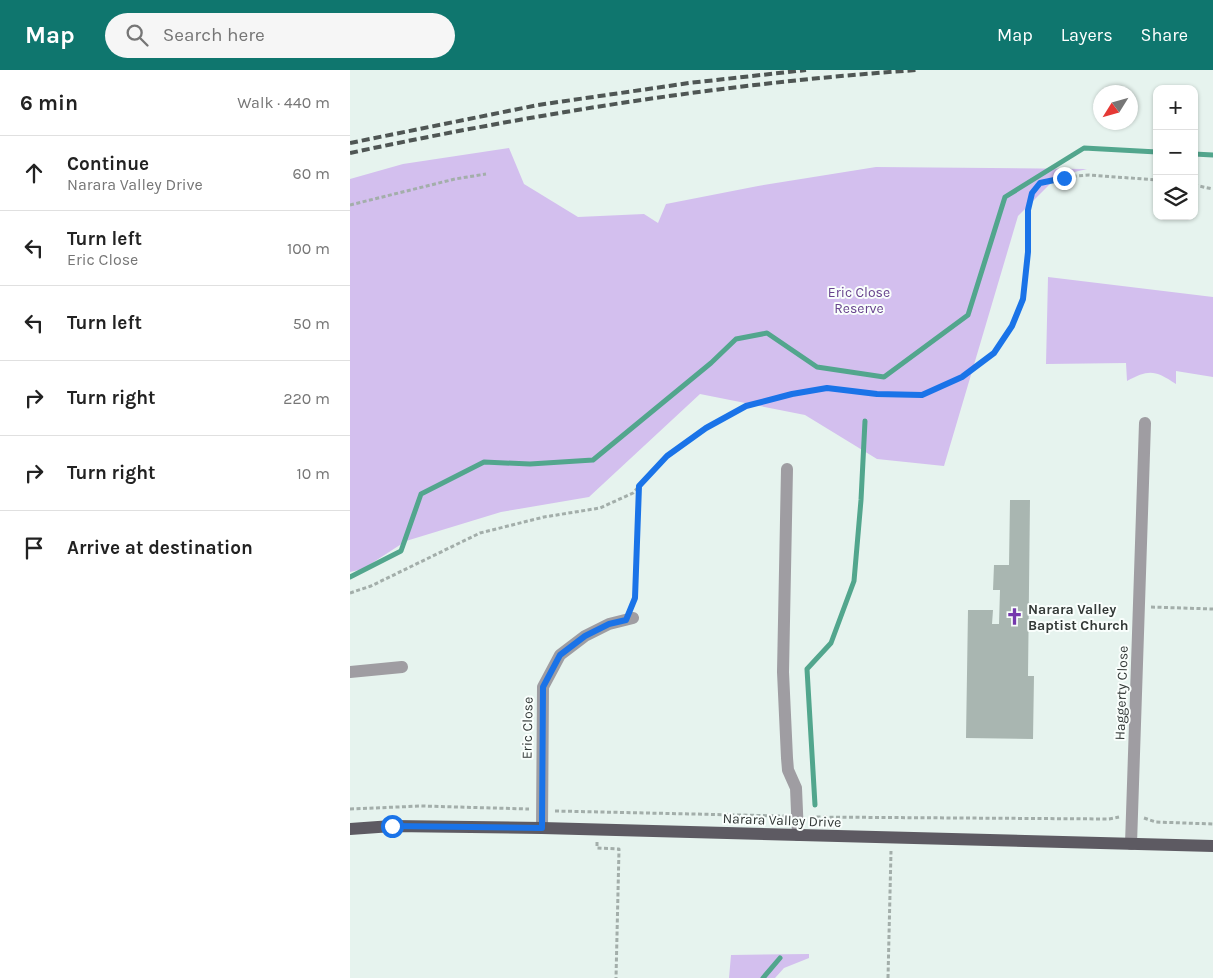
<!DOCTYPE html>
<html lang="en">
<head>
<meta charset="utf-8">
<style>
	body { margin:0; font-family:Karla,sans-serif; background:#f6f6f6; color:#222 }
	.controls { position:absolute; right:15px; top:15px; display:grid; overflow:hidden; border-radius:10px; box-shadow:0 1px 4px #0004 }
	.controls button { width:45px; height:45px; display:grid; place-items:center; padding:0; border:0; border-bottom:1px solid #e0e0e0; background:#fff; color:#222; font:25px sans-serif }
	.compass { position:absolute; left:743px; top:15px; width:45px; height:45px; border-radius:50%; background:#fff; box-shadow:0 1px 4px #0004; rotate:233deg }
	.stop { position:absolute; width:15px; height:15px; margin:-11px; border:4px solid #1a73e8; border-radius:50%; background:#fff }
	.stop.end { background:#1a73e8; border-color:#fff; box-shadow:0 1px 5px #0008 }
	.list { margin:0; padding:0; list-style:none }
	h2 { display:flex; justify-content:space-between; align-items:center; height:65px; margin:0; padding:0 20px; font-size:21px }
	h2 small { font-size:16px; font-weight:400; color:#767676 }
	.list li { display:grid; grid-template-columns:32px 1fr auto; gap:15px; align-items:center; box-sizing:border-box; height:75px; padding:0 20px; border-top:1px solid #e0e0e0 }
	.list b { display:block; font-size:19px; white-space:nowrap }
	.list p { margin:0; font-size:16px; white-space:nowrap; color:#767676 }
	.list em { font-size:16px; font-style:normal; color:#767676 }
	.icon { flex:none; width:28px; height:28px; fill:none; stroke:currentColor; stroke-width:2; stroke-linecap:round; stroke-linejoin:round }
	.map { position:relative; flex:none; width:863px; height:908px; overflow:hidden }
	header { display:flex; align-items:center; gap:30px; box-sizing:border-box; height:70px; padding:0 25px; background:#0f766e; color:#fff }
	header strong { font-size:24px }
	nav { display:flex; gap:28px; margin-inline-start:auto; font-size:18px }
	.search { width:350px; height:45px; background:#f6f6f6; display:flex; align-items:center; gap:12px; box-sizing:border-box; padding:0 18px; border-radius:28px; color:#767676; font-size:19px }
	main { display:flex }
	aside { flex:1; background:#fff }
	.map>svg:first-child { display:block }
	.green { fill:#d3bfee }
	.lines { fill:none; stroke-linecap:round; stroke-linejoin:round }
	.stream { stroke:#52a68d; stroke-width:5 }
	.building { fill:#a9b6b1 }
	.path { stroke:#a3aeaa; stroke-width:3; stroke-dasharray:4 2.5; stroke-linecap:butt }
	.minor { stroke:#9f9da2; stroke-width:12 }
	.major { stroke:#5d5a62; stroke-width:12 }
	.rail { stroke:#4f5654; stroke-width:4; stroke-dasharray:8 4; stroke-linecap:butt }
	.route { stroke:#1a73e8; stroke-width:6 }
	.labels { text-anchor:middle; stroke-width:4; stroke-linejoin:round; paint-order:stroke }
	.park-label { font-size:14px; fill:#67438d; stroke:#f9fefc }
	.poi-label { font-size:14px; font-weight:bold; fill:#333937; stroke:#f9fefc; text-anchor:start }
	.street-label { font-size:14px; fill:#333937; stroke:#f9fefc }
</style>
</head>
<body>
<header>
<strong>Map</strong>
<div class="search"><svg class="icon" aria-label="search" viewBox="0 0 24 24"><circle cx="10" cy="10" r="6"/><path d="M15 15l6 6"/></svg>Search here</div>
<nav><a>Map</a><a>Layers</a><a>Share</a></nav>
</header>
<main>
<aside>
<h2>6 min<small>Walk · 440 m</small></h2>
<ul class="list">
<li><svg class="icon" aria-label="ahead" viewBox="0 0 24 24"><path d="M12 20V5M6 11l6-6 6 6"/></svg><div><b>Continue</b><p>Narara Valley Drive</p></div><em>60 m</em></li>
<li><svg class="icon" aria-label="left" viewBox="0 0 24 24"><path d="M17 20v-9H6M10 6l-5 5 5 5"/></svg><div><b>Turn left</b><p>Eric Close</p></div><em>100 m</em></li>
<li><svg class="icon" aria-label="left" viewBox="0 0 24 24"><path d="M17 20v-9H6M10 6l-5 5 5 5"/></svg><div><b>Turn left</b></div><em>50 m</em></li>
<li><svg class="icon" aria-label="right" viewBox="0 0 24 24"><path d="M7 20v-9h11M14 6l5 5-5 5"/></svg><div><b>Turn right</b></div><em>220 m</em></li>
<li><svg class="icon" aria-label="right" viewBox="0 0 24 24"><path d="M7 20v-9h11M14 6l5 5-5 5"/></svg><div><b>Turn right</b></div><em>10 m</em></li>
<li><svg class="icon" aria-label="arrive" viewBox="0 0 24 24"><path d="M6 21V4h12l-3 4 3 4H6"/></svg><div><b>Arrive at destination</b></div></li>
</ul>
</aside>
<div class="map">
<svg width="863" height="908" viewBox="0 0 863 908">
	<rect width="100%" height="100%" fill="#e6f3ee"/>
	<path class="green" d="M159 78 174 114 228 147 294 144 308 153 316 134 408 116 526 97 737 99 708 106 668 146 594 396 527 389 455 345 350 324 239 427 151 442 56 471 13 499 0 502V109L53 94Z
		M698 207 863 227V307L826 301V314C805 300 799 299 777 311L776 293 696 294Z
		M459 884V888L434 898 425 908H379L381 885Z"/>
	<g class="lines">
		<path class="stream" d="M844 84 863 85
			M0 507 51 481 71 424 134 392 180 394 243 390 361 293 386 269 417 263 467 297 534 307 618 245 655 127 734 78 807 82
			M465 735 457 599 481 573 504 511 511 430 515 351
			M413 908 430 888"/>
	</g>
	<path class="building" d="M660 430H680L678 606H684L683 669 616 668 618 540H643L642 554H649L650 520H643L644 495H659Z"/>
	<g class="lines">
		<path class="path" d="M844 115 863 119
			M0 135 105 109 136 104
			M0 523 21 516 130 463 194 447 250 438 283 423 317 386 356 358 396 336 441 324 477 318 527 324 572 325 612 307 644 283 662 256 673 229 678 182V140L682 123 690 113 714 107 739 105 807 110
			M282 535 285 529 289 417
			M801 537 863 539
			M0 739 71 736 179 739
			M205 741 434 746
			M460 747 759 749 769 747
			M794 748 806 752 863 754
			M247 772V778L269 779 266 908
			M538 908 541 781"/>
		<path class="minor" d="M437 399 433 602 437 688 438 700 446 718 448 765
			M0 602 52 597
			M192 758 193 617 210 585 235 566 259 554 283 548
			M781 774 795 353"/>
		<path class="major" d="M0 759 42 756 192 758 863 776"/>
		<path class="rail" d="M0 73 188 35 339 13 456 0
			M0 83C188 43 376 13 567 0"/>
	</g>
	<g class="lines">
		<path class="route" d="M42 756 192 758 193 617 210 585 235 566 259 554 276 550 285 528 289 416 317 386 356 358 396 336 442 324 477 318 527 324 572 325 612 307 644 283 662 256 673 229 678 182V140L682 123 690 113 714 108"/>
	</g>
	<defs>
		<symbol id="church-bare" viewBox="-9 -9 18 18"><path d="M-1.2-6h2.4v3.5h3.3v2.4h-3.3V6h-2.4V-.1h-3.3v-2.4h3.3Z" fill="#7538ad" stroke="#f9fefc" stroke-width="2.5" paint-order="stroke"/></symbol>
	</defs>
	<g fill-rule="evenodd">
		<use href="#church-bare" x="652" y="534" width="25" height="25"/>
	</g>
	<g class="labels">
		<g class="park-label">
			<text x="509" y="227">Eric Close<tspan x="509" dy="16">Reserve</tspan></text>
		</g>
		<g class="poi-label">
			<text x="678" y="544">Narara Valley<tspan x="678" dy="16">Baptist Church</tspan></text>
		</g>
		<g class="street-label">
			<text transform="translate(771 623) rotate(-88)" y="5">Haggerty Close</text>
			<text transform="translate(177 658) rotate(-89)" y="5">Eric Close</text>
			<text transform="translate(432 750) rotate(2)" y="5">Narara Valley Drive</text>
		</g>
	</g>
</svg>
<div class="controls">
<button>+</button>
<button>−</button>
<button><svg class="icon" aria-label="layers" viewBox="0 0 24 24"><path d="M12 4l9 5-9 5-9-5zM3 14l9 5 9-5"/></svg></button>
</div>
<svg class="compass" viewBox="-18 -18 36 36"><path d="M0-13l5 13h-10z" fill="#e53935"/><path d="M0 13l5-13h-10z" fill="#767676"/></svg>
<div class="stop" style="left:42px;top:756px"></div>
<div class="stop end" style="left:714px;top:108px"></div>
</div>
</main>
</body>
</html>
